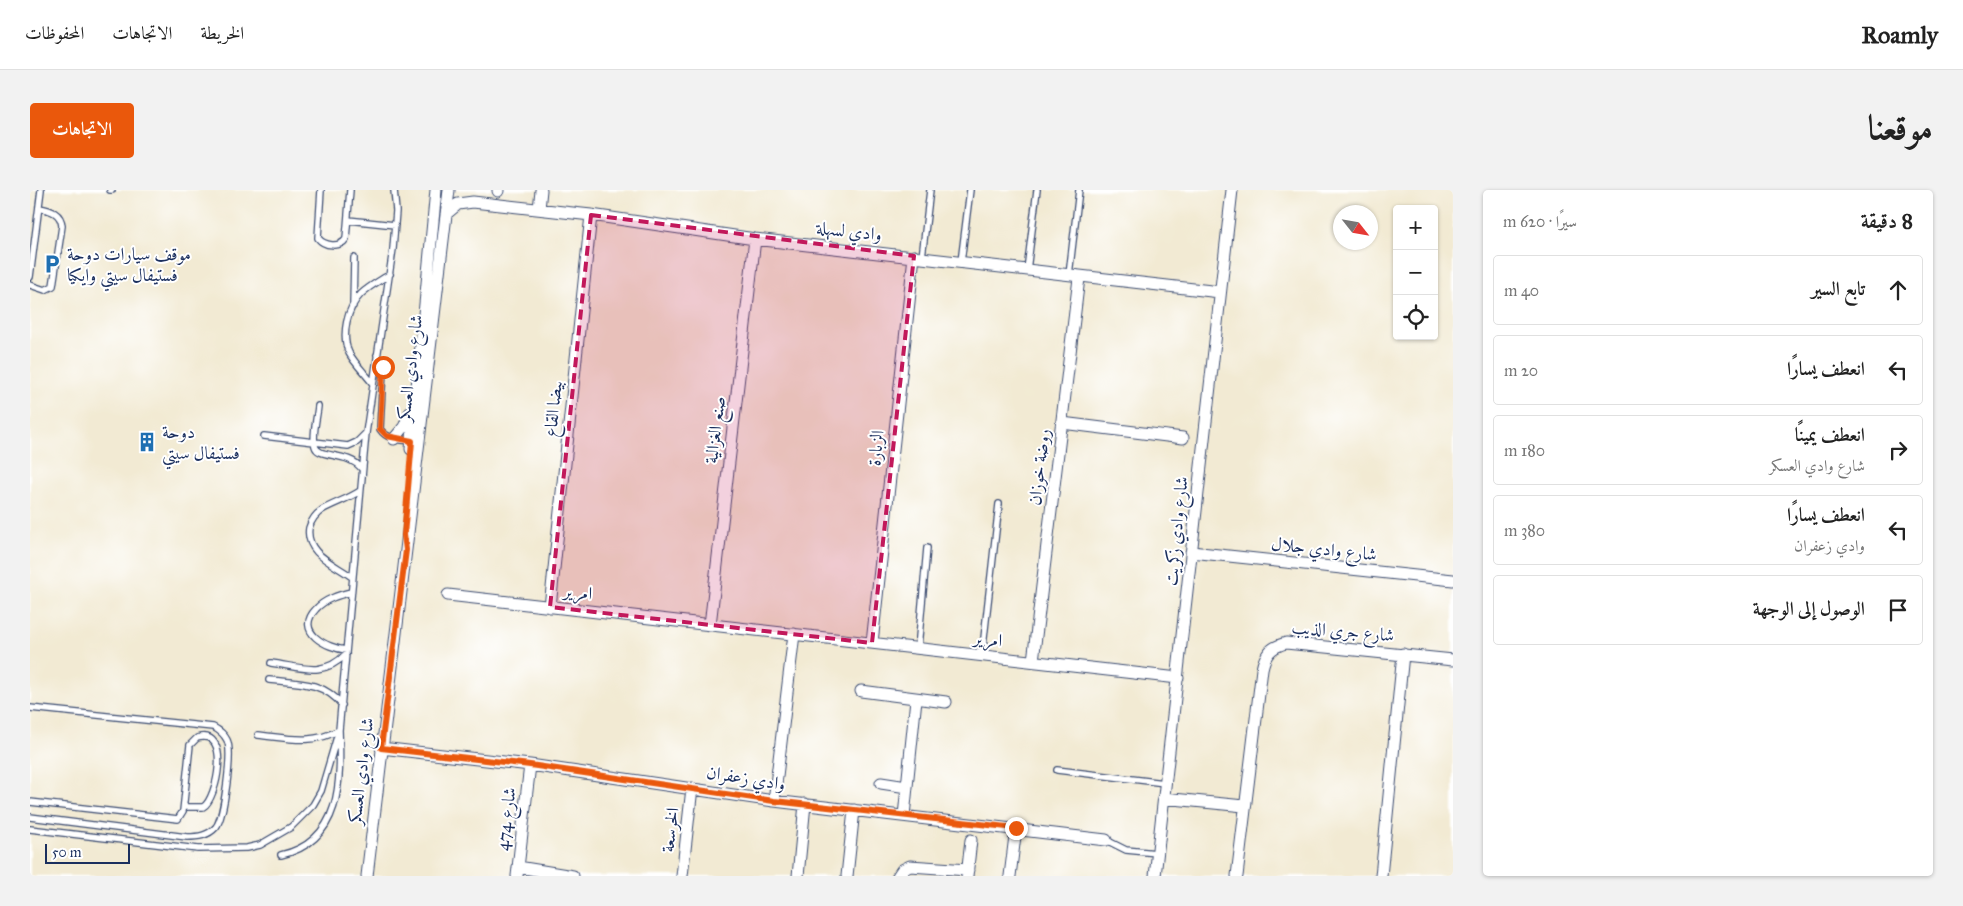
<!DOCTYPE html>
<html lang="ar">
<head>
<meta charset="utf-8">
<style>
	body { margin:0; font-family:"IM FELL Great Primer",Amiri,serif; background:#f2f2f2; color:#222; direction:rtl }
	.controls { position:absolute; right:15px; top:15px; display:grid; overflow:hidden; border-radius:5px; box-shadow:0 1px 4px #0004 }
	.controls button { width:45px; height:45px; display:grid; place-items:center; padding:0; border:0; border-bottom:1px solid #e0e0e0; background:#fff; color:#222; font:25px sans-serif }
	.compass { position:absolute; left:1303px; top:15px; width:45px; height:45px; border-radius:50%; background:#fff; box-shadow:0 1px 4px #0004; rotate:121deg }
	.scale { position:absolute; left:15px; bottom:12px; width:85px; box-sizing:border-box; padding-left:5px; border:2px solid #1b2f5e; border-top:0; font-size:14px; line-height:18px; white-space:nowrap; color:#1b2f5e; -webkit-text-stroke:4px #fff; paint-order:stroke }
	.stop { position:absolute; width:15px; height:15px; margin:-11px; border:4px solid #ea580c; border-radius:50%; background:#fff }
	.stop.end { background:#ea580c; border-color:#fff; box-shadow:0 1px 5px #0008 }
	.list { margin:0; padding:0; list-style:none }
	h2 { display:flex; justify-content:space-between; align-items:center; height:65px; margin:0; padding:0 20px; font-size:21px }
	h2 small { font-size:16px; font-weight:400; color:#767676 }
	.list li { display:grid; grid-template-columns:32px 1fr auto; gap:15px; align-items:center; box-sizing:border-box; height:70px; margin:0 10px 10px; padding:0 10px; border:1px solid #e0e0e0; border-radius:5px }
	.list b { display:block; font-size:19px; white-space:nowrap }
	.list p { margin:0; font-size:16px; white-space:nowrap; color:#767676 }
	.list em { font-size:16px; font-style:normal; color:#767676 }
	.icon { flex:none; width:28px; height:28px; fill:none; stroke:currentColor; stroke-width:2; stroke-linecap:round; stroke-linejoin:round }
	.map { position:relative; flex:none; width:1423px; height:686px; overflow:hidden; direction:ltr; border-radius:5px }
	header { display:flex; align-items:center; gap:30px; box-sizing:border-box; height:70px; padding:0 25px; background:#fff; border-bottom:1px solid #e0e0e0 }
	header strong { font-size:24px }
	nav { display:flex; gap:28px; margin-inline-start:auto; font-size:18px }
	.intro { display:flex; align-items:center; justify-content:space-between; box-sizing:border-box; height:120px; padding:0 30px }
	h1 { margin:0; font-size:35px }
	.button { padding:12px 22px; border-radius:5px; background:#ea580c; color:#fff; font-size:18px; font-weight:700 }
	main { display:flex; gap:30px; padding:0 30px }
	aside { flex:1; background:#fff; border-radius:5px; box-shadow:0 1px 4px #0004 }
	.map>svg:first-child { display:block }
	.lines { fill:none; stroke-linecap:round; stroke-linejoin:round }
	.service-casing { stroke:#3b4b70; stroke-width:8 }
	.minor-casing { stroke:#3b4b70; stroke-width:13 }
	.service { stroke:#fff; stroke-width:5.5 }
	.minor { stroke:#fff; stroke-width:11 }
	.route { stroke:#ea580c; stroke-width:6 }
	.marked { fill:#c2185b; fill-opacity:0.2; stroke:#c2185b; stroke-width:4; stroke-dasharray:10 6; stroke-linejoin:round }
	.labels { text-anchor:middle; stroke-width:4; stroke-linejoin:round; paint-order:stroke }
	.street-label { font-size:18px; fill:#1b2f5e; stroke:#fff }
	.poi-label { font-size:18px; fill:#1b2f5e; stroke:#fff; text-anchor:start }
</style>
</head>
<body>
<header>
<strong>Roamly</strong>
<nav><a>الخريطة</a><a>الاتجاهات</a><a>المحفوظات</a></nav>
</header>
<div class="intro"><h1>موقعنا</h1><a class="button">الاتجاهات</a></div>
<main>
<aside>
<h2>8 دقيقة<small>سيرًا · 620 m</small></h2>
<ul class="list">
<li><svg class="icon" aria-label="ahead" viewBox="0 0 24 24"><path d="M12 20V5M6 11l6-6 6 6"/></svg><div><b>تابع السير</b></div><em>40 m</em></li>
<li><svg class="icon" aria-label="left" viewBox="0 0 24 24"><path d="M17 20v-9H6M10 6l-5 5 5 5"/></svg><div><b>انعطف يسارًا</b></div><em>20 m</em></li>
<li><svg class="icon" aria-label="right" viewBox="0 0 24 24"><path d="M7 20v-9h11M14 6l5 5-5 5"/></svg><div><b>انعطف يمينًا</b><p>شارع وادي العسكر</p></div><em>180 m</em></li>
<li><svg class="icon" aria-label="left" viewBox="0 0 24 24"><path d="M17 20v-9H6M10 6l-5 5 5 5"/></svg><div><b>انعطف يسارًا</b><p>وادي زعفران</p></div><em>380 m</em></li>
<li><svg class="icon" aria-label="arrive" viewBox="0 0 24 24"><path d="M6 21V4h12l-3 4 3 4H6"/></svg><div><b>الوصول إلى الوجهة</b></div></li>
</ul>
</aside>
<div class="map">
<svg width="1423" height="686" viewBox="0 0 1423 686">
	<rect width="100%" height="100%" fill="#fff"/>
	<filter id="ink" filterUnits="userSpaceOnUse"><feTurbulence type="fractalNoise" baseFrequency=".02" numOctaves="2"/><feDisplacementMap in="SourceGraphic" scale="10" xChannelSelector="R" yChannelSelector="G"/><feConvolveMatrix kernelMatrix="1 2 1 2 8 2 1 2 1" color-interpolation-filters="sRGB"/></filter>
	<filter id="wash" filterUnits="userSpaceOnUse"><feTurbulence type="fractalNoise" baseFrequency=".0096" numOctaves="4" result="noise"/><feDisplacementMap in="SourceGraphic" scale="20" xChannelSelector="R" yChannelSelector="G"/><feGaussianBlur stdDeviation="1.12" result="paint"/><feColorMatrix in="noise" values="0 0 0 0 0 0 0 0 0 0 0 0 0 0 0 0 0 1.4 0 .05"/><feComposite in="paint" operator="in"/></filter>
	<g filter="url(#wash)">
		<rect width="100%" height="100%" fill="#f2ead3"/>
	</g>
	<g filter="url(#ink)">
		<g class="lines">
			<defs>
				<path id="service" d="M80 0H82
					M291 0 288 48C294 56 310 58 316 49L320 0
					M318 30 365 35
					M892 67 900 0
					M931 72 940 0
					M997 80 1007 0
					M1039 85 1049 0
					M0 87 11 0
					M0 95 15 100 23 96 32 36C31 23 21 20 9 18
					M323 116 324 68
					M347 165 353 181 350 239C357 250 371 250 383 251
					M343 194C336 184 325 174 319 163 311 145 317 118 331 104 339 96 351 90 360 84
					M288 216C287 228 282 244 285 256 288 269 318 261 332 279
					M234 246 318 256 327 252 336 243
					M322 387C305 374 275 364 279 338 281 331 286 324 292 320 304 313 318 309 330 301
					M888 458 897 358
					M316 460C297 458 264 442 286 419 295 409 309 405 321 402
					M952 466 969 314
					M241 473C271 477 293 488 316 464
					M239 490C267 493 293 491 312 515
					M0 518 183 537C189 540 194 544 197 550 203 562 194 627 186 637 178 646 168 647 157 647L0 627
					M228 545C257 548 283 555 309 540 311 592 312 651 251 665
					M1027 580 1135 593
					M0 612 148 629 153 621 160 555 167 548C202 537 187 610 173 617H156
					M0 639 168 659 217 658 230 655 261 637 283 615 291 601 309 540 336 243 363 59 366 21 364 0
					M1076 650 1096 660 1127 663"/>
				<path id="minor" d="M468 1V0
					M509 19 511 0
					M416 24 428 14 443 12 561 25 725 49 1190 102
					M1032 233 1153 248
					M364 249 374 237 380 223
					M381 259 406 0
					M1161 362 1423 390
					M418 405 1148 488
					M520 417 561 25
					M680 435 725 49
					M842 453 884 66
					M1003 471 1049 88
					M831 501 916 512
					M351 558 500 575 744 611 1076 650
					M851 593 877 597
					M1133 608 1214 616
					M744 611 764 444
					M874 626 886 509
					M488 677 543 686
					M337 686 419 0
					M487 686 500 575
					M652 686 662 598
					M768 686 775 614
					M817 686 824 620
					M868 686 872 680 880 676 938 680
					M937 686 941 650
					M980 686 986 638
					M1125 686 1202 0
					M1207 686 1232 479C1235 464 1241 457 1256 453L1423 470
					M1351 686 1373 464"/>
			</defs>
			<use href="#service" class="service-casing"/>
			<use href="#minor" class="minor-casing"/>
			<use href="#service" class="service"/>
			<use href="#minor" class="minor"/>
		</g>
	</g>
	<g class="lines" filter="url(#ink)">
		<path class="route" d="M353 177 350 239 357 246 382 251 374 345 376 360 351 558 500 575 744 611 986 638"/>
	</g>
	<path class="marked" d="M561 25 884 66 842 453 520 417Z"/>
	<defs>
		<symbol id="parking-bare" viewBox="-9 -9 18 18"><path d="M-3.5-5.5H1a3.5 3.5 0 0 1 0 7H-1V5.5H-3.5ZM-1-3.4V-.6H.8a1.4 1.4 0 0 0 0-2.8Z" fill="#1f6fb2" stroke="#fff" stroke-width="2.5" paint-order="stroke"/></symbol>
		<symbol id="building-bare" viewBox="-9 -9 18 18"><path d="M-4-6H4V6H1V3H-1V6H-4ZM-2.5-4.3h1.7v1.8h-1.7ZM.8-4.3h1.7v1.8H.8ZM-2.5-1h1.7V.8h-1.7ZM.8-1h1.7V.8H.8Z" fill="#1f6fb2" stroke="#fff" stroke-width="2.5" paint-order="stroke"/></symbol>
	</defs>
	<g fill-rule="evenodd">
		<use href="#parking-bare" x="8" y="60" width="28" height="28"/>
		<use href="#building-bare" x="103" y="238" width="28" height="28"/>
	</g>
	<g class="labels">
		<g class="street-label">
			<text transform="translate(819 41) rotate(6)" y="6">وادي لسهلة</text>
			<text transform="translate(380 178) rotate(-83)" y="6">شارع وادي العسكر</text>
			<text transform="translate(523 219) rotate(-84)" y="6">بيضا القاع</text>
			<text transform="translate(685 240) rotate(-83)" y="6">صنع الغزالية</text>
			<text transform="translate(846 258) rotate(-84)" y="6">الزبارة</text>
			<text transform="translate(1009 277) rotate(-83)" y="6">روضة خوزان</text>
			<text transform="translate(1146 341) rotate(-84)" y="6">شارع وادي زكريت</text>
			<text transform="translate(1294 359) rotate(6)" y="6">شارع وادي جلال</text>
			<text transform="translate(548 402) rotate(6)" y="6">امرير</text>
			<text transform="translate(1313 441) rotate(5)" y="6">شارع جري الذيب</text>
			<text transform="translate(958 449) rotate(6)" y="6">امرير</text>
			<text transform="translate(331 581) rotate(-83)" y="6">شارع وادي العسكر</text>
			<text transform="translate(716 588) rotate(9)" y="6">وادي زعفران</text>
			<text transform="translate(476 629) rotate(-83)" y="6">شارع 474</text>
			<text transform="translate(640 640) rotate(-83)" y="6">الخرسعة</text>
		</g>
		<g class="poi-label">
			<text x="37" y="70">موقف سيارات دوحة<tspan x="37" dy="21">فستيفال سيتي وايكيا</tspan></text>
			<text x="132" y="248">دوحة<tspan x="132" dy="21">فستيفال سيتي</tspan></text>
		</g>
	</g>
</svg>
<div class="controls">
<button>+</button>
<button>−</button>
<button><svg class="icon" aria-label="locate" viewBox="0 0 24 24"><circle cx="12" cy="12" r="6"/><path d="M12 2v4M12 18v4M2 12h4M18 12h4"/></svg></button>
</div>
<svg class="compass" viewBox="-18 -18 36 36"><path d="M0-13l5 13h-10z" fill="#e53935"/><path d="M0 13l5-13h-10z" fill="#767676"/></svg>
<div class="scale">50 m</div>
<div class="stop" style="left:353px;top:177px"></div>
<div class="stop end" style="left:986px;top:638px"></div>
</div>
</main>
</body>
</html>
